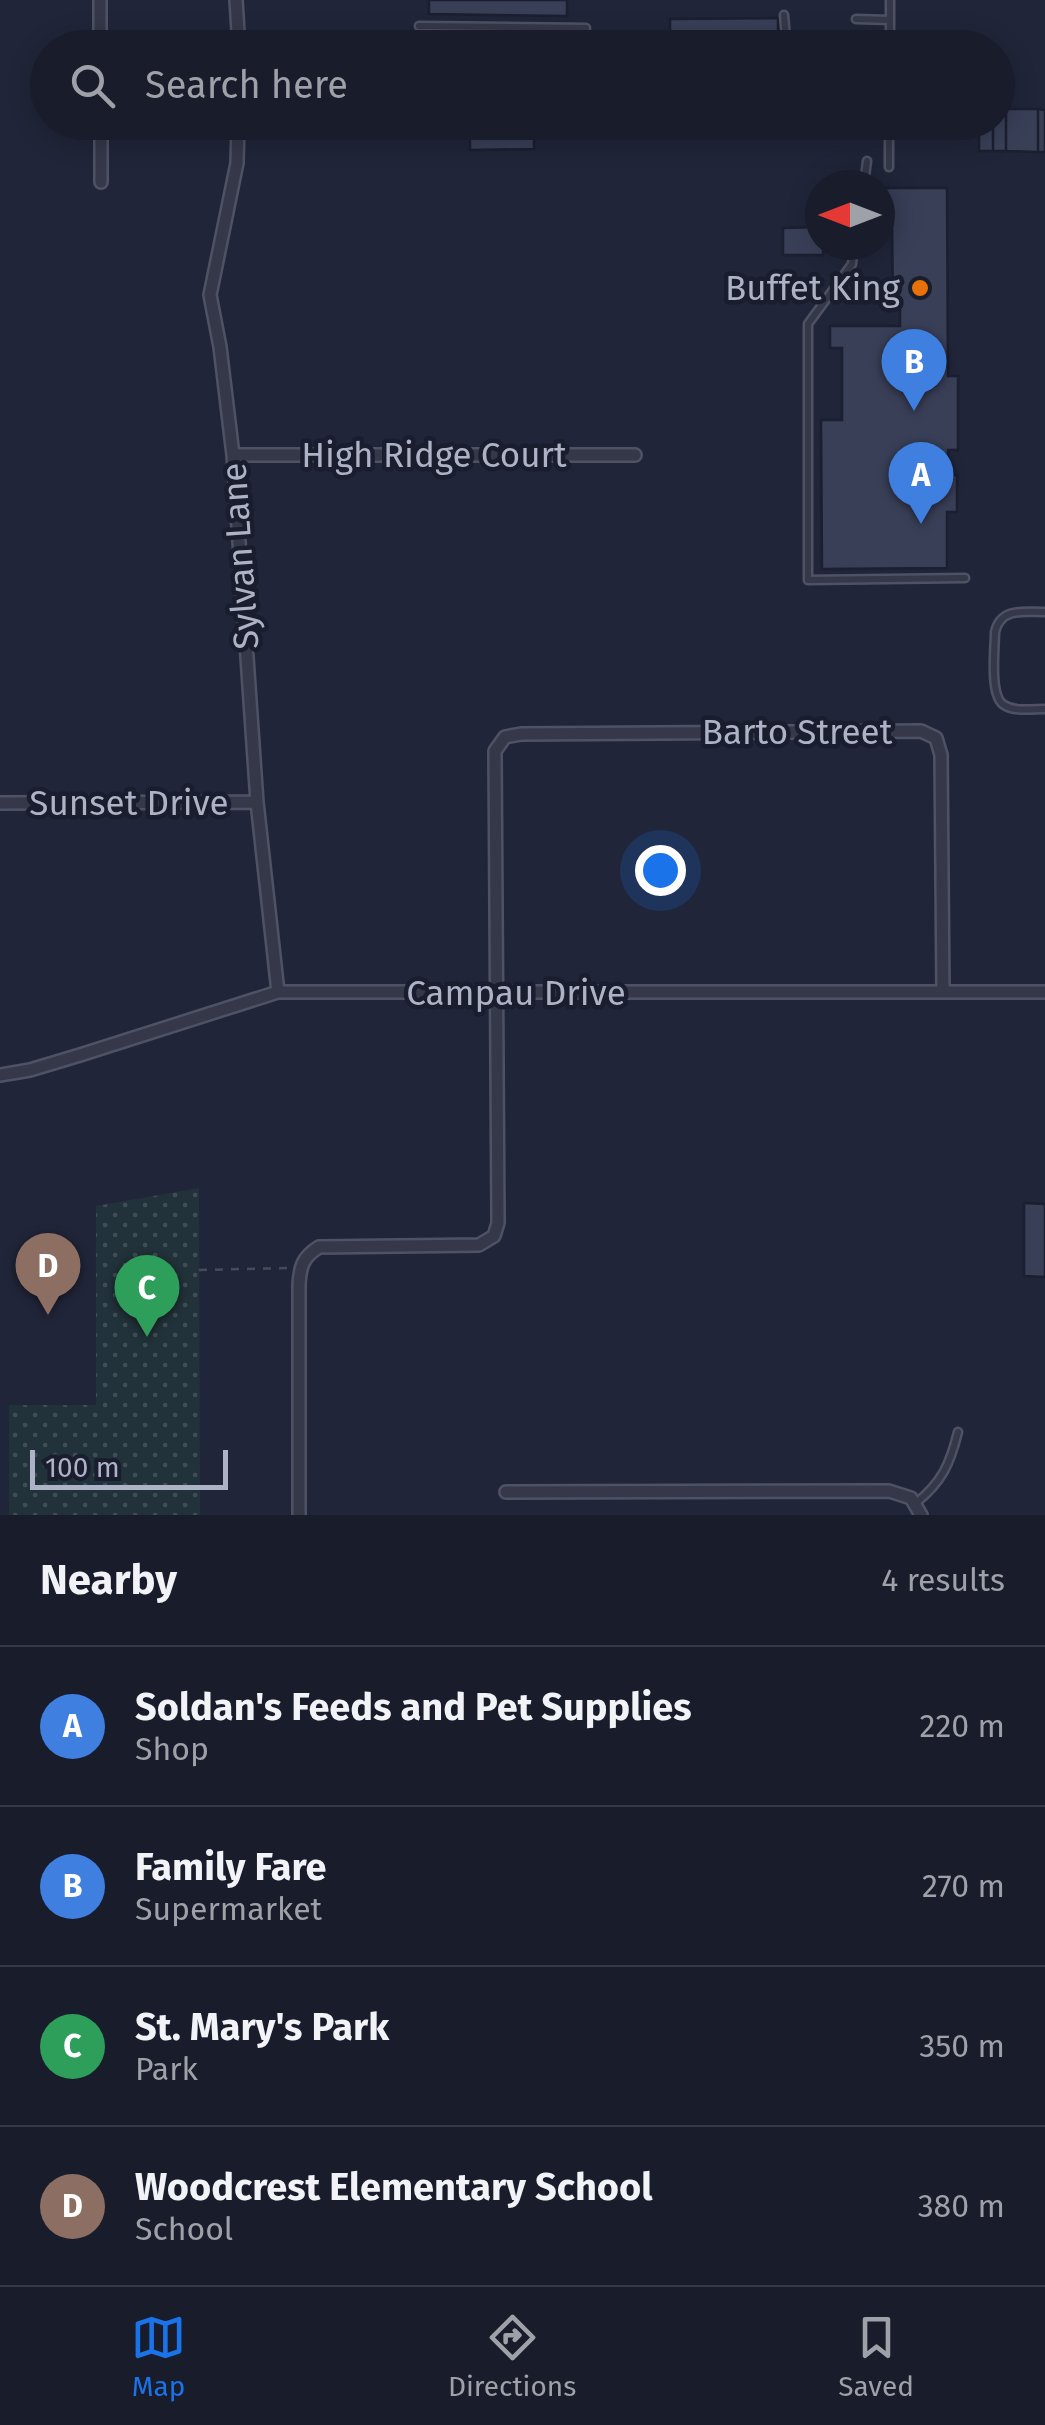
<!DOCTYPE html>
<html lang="en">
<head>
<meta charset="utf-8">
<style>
	body { margin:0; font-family:"Fira Sans",sans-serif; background:#252937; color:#f1f3f6 }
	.compass { position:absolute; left:805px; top:170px; width:90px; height:90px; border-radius:50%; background:#181c2b; box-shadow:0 5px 25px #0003; rotate:270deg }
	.scale { position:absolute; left:30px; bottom:25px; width:198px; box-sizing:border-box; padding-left:10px; border:5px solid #aeb2c6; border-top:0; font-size:28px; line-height:35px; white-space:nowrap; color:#aeb2c6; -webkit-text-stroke:8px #191d2d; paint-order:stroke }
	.you { position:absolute; left:660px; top:870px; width:35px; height:35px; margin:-25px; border:8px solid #fff; border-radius:50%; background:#1a73e8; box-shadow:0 0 0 15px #1a73e833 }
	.badge { display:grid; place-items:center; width:65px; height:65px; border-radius:50%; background:#1a73e8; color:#fff; font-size:32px; font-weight:700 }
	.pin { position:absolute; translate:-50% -82px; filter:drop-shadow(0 2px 5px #0008) }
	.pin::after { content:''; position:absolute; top:52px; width:35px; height:30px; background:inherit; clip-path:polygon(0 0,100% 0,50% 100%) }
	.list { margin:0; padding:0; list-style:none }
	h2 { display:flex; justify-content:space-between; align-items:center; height:130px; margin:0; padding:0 40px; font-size:42px }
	h2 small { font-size:32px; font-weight:400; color:#9fa1a9 }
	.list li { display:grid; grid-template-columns:65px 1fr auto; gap:30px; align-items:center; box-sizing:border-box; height:160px; padding:0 40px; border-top:2px solid #363a47 }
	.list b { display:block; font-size:38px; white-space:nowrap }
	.list p { margin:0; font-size:32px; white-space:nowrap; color:#9fa1a9 }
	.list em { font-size:32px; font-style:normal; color:#9fa1a9 }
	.icon { flex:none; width:55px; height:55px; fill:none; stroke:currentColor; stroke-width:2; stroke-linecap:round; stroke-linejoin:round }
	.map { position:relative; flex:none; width:1045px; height:1515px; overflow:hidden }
	.search { position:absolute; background:#181c2b; box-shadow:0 5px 25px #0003; left:30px; right:30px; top:30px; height:110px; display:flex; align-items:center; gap:25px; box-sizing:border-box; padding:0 35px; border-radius:55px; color:#9fa1a9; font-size:38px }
	.sheet { height:770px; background:#181c2b }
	nav { display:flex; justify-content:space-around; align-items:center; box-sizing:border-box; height:140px; border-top:2px solid #363a47; background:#181c2b; font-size:28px; color:#9fa1a9 }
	nav a { display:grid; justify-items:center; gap:5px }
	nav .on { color:#1a73e8 }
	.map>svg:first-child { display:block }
	.park { fill:url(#park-dots) }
	.building { fill:#393f57; stroke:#1b1f30; stroke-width:2.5 }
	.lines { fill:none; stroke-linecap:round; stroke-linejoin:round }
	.lane-casing { stroke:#4e5264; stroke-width:11 }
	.street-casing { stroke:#4e5264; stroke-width:16 }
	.path { stroke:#404f57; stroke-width:2.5; stroke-dasharray:8 8; stroke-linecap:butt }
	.lane { stroke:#343849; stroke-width:6 }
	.street { stroke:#343849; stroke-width:11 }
	.food-dot { fill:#e8710a; stroke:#191d2d; stroke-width:4 }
	.labels { text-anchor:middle; stroke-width:9; stroke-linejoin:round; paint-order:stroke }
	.poi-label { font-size:35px; fill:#aeb2c6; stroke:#191d2d; text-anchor:end }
	.street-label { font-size:35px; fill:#aeb2c6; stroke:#191d2d }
</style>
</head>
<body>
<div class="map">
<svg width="1045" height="1515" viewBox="0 0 1045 1515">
	<defs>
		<pattern id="park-dots" width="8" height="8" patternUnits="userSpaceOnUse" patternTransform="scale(2.5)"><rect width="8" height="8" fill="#22323a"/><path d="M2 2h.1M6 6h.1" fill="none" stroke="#404d55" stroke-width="1.8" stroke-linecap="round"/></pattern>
	</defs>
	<rect width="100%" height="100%" fill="#202539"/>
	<path class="park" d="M199 1188 200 1515H9V1405H96V1206Z"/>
	<path class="building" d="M429 0H567V16L429 14Z
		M778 18V41H670V19Z
		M998 109H1006V151H993V122H998Z
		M1006 109H1038V152L1006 151Z
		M1038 109 1045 110V152H1038Z
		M470 122H534V149L470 150Z
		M979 122H993V151H979Z
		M880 188H947L948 376H958V450H948V475H957V512H947V568L822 569 821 420H842V348H830V326H900V306H893L892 224H880Z
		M820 227V245H823V255H783V228Z
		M1024 1203 1045 1204V1277L1024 1276Z"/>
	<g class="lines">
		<defs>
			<path id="lane" d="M784 15 786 37 796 48
				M856 19 890 20
				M419 26 586 28
				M890 48V0
				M889 167V122
				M864 185 867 161
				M854 245 852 264 808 324V580L965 578
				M1045 612C1024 612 1001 607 995 632 995 648 989 696 1004 705 1015 712 1032 709 1045 709
				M916 1503C942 1482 950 1464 958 1432"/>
			<path id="street" d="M100 0V48
				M236 0 239 48
				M101 122V182
				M238 122 237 163 210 295 220 347 233 455 257 802 278 992
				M233 455H635
				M0 803 257 802
				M0 1075 30 1070 80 1055 278 992H1045
				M506 1492 889 1491 911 1498 921 1515
				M299 1515V1285C300 1266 303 1257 319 1247L479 1245 494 1236 498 1223 495 751 505 737 521 734 921 731 936 738 941 755 943 992"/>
		</defs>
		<use href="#lane" class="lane-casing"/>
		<use href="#street" class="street-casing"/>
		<path class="path" d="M199 1270 288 1268"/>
		<use href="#lane" class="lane"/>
		<use href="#street" class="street"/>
	</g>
	<circle class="food-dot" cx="920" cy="288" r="10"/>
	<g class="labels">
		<g class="poi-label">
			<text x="900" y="300">Buffet King</text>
		</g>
		<g class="street-label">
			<text x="434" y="467">High Ridge Court</text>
			<text transform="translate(240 556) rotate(-94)" y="12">Sylvan Lane</text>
			<text x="797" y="744">Barto Street</text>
			<text x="129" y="815">Sunset Drive</text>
			<text x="516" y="1005">Campau Drive</text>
		</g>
	</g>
</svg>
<svg class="compass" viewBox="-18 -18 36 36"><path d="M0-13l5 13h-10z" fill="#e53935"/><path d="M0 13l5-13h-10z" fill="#9fa1a9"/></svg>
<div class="scale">100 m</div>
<div class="you"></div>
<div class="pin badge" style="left:921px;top:524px;background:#3f7fe0">A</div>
<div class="pin badge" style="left:914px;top:411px;background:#3f7fe0">B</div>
<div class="pin badge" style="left:147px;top:1337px;background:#2e9e5b">C</div>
<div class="pin badge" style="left:48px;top:1315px;background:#8d6e63">D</div>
<div class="search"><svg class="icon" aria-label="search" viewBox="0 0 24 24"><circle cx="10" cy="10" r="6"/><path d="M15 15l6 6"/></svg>Search here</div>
</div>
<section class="sheet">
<h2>Nearby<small>4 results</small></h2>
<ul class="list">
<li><span class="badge" style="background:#3f7fe0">A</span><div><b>Soldan's Feeds and Pet Supplies</b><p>Shop</p></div><em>220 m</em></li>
<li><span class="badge" style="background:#3f7fe0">B</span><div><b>Family Fare</b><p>Supermarket</p></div><em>270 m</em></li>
<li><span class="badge" style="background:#2e9e5b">C</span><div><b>St. Mary's Park</b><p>Park</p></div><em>350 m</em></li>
<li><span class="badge" style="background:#8d6e63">D</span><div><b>Woodcrest Elementary School</b><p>School</p></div><em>380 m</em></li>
</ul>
</section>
<nav>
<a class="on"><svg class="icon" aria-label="map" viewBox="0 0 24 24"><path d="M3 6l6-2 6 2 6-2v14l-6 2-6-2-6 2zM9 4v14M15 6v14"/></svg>Map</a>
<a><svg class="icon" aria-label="directions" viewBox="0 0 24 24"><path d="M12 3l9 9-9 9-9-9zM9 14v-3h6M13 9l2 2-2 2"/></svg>Directions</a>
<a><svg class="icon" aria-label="saved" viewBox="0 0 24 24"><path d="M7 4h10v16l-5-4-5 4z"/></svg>Saved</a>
</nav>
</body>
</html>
